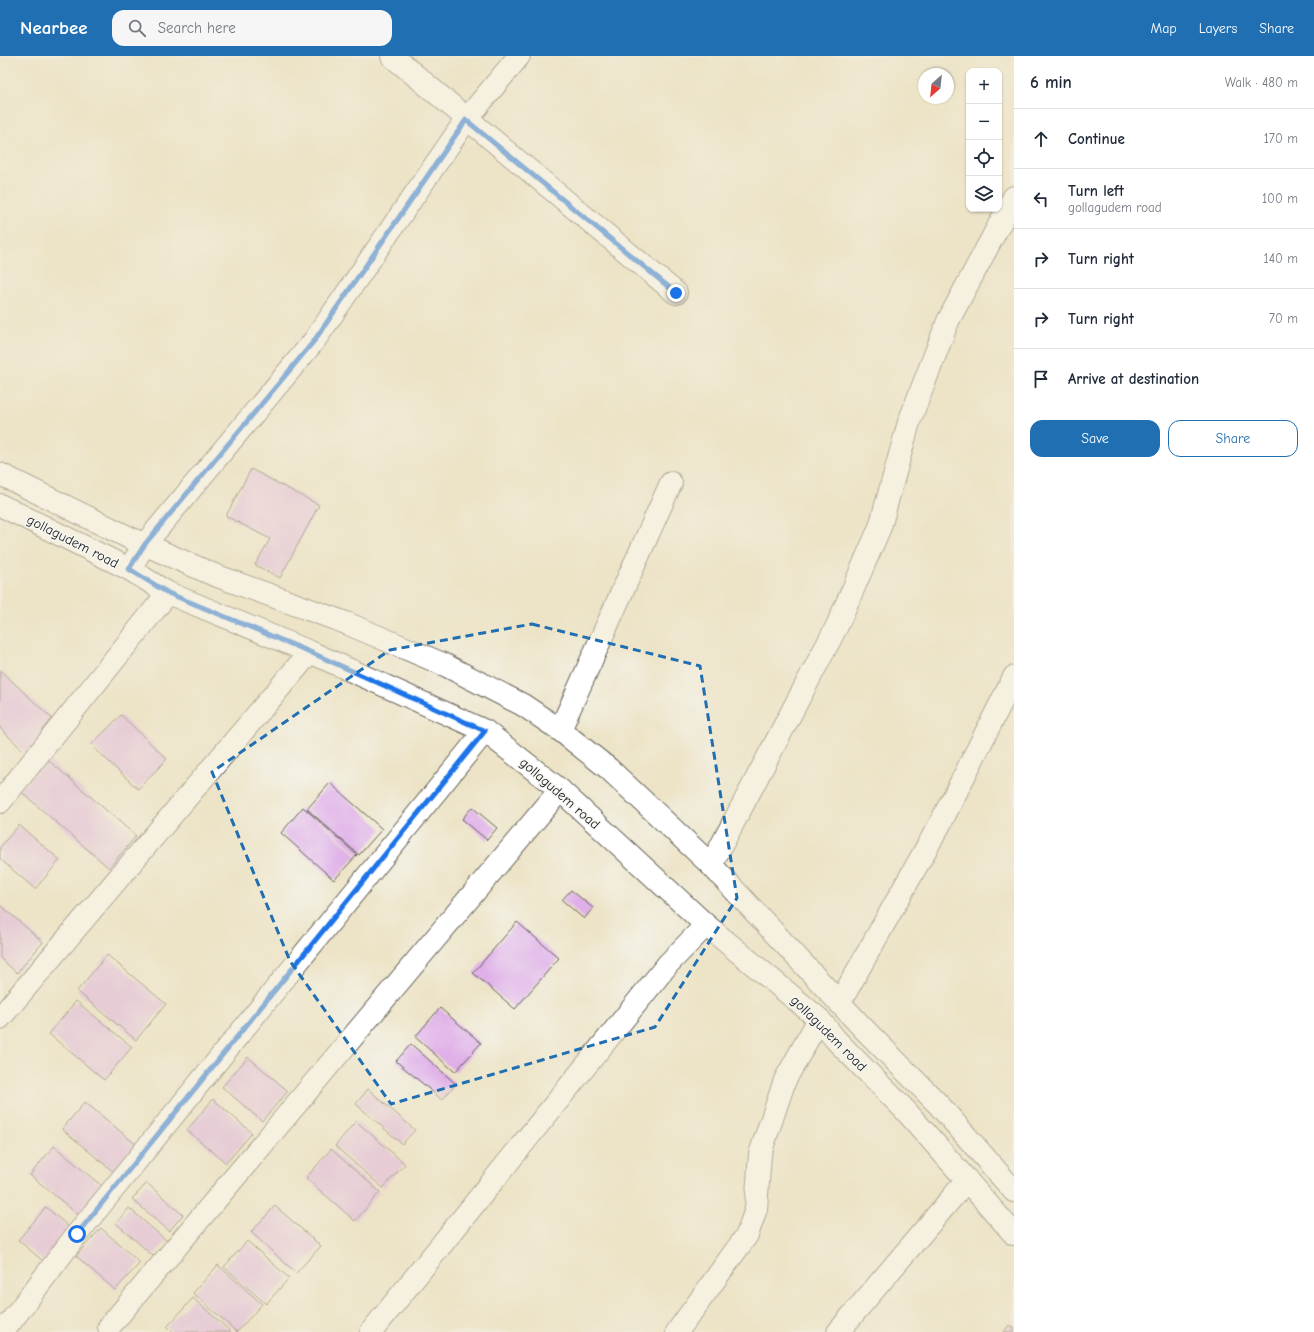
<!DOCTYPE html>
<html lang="en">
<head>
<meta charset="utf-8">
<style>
	body { margin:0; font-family:"Comic Neue",sans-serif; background:#f6f6f7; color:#1f2937 }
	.controls { position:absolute; right:12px; top:12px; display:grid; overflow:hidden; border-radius:8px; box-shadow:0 1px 3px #0004 }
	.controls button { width:36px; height:36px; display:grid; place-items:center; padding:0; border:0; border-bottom:1px solid #e0e1e3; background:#fff; color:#1f2937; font:20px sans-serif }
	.compass { position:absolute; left:918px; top:12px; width:36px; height:36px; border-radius:50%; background:#fff; box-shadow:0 1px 3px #0004; rotate:207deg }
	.stop { position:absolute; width:12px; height:12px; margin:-9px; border:3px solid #1a73e8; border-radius:50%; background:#fff }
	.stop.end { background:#1a73e8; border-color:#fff; box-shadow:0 1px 4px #0008 }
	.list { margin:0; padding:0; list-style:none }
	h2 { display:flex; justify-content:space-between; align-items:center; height:52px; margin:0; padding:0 16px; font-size:17px }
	h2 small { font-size:13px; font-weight:400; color:#747a83 }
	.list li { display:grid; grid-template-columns:26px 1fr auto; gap:12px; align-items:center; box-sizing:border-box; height:60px; padding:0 16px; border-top:1px solid #e0e1e3 }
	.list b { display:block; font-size:15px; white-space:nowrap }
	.list p { margin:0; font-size:13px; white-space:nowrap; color:#747a83 }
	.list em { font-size:13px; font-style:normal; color:#747a83 }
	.actions { display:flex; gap:8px; padding:12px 16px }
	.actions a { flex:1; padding:9px 0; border:1px solid #1f6fb2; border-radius:12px; text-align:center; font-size:14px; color:#1f6fb2 }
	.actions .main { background:#1f6fb2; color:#fff }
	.icon { flex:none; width:22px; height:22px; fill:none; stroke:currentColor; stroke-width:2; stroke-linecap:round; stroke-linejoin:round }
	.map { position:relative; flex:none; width:1014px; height:1276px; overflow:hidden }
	header { display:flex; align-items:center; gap:24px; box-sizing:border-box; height:56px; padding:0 20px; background:#1f6fb2; color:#fff }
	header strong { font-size:19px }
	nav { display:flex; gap:22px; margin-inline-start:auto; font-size:14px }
	.search { width:280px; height:36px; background:#f6f6f7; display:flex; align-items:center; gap:10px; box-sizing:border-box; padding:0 14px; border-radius:12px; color:#747a83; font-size:15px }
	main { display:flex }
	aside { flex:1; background:#fff }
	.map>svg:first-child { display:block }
	.building { fill:#dfafe8 }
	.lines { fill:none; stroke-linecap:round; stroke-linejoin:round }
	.minor-casing { stroke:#656258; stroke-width:24 }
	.tertiary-casing { stroke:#656258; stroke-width:24 }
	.minor { stroke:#fff; stroke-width:22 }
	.tertiary { stroke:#fff; stroke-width:22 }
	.route { stroke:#1a73e8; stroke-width:5 }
	.marked { fill:none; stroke:#1f6fb2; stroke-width:3; stroke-dasharray:8 5; stroke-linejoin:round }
	.labels { text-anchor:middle; stroke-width:3; stroke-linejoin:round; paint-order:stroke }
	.street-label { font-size:14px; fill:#1c1c1c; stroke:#f6f6f2 }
</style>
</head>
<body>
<header>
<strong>Nearbee</strong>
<div class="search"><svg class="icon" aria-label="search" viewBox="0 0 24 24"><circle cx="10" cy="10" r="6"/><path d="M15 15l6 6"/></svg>Search here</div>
<nav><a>Map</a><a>Layers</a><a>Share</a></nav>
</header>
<main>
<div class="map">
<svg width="1014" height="1276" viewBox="0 0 1014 1276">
	<rect width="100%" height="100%" fill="#f6f6f2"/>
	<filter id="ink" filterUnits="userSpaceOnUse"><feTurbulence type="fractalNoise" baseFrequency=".025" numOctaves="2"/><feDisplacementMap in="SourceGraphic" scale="8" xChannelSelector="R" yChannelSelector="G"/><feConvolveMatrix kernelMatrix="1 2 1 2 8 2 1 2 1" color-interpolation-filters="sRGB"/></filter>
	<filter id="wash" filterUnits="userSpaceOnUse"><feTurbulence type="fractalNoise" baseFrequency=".012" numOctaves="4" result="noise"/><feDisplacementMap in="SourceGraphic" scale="16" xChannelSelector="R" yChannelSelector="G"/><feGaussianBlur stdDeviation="0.9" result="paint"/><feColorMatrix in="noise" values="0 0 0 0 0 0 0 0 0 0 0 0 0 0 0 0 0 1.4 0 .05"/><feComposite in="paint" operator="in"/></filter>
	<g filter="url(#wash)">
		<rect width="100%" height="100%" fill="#ede4c7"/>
		<g id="blocks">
			<path class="building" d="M251 413 319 449 280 522 255 509 270 483 226 460Z
				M0 614 59 669 29 700 0 672Z
				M121 659 167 703 138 733 91 689Z
				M47 703 136 780 109 812 19 734Z
				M330 727 382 773 359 799 307 753Z
				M303 751 357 799 334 824 281 777Z
				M472 751 497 772 487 784 462 763Z
				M19 769 60 804 35 833 0 803V791Z
				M571 834 593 852 584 863 562 844Z
				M0 849 43 886 17 917 0 902Z
				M517 866 559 902 515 953 473 917Z
				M107 899 166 948 136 984 77 935Z
				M76 945 132 991 104 1024 49 978Z
				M440 952 481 987 455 1016 415 981Z
				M411 988 456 1028 442 1044 396 1005Z
				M248 1001 288 1035 262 1065 222 1031Z
				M368 1033 415 1074 402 1088 356 1048Z
				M213 1043 252 1077 226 1107 187 1074Z
				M85 1046 139 1091 116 1118 62 1073Z
				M356 1065 405 1108 383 1132 335 1090Z
				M54 1090 109 1136 86 1165 30 1119Z
				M331 1093 380 1136 355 1165 306 1122Z
				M147 1127 183 1159 169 1175 132 1143Z
				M275 1150 321 1190 296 1217 251 1176Z
				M46 1151 76 1177 49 1210 18 1184Z
				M129 1152 167 1185 153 1200 116 1167Z
				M101 1172 140 1207 115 1234 76 1200Z
				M247 1185 289 1222 266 1248 224 1211Z
				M218 1209 262 1248 237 1276 193 1237Z
				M193 1242 231 1276H172L167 1271Z
				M1009 1269 1014 1272V1276H1004Z"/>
		</g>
	</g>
	<g filter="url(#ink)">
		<use href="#blocks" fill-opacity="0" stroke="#656258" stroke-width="1"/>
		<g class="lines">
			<defs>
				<path id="minor" d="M392 0 676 237
					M129 513 145 488 314 285 466 64 519 0
					M560 674 671 427
					M0 746 168 537
					M711 809 837 570 880 471 909 366 948 265 1014 141
					M840 946 940 768 1014 621
					M0 962 310 596
					M109 1271 560 734
					M3 1276 77 1178 485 675
					M371 1276 668 908 706 869
					M677 1276 747 1179 756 1153 760 1098 785 1024 819 963
					M838 1276 967 1124"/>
				<path id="tertiary" d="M0 418 130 482 212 518 346 567 445 609 523 649 560 674 609 713 711 809 863 972 939 1049 1014 1135
					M0 449 129 513 168 537 310 596 485 675 560 734 706 869 819 963 836 984 906 1055 1014 1178"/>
			</defs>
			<use href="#minor" class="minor-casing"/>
			<use href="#tertiary" class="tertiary-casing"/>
			<use href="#minor" class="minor"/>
			<use href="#tertiary" class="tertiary"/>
		</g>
	</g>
	<g class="lines" filter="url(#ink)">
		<path class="route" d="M77 1178 485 675 310 596 168 537 129 513 145 488 314 285 466 64 676 237"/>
	</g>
	<path d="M0 0H1014V1276H0ZM532 568 700 610 737 842 655 971 391 1048 290 905 212 716 390 594Z" fill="#ede4c7" fill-opacity=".55" fill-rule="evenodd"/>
	<path class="marked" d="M532 568 700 610 737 842 655 971 391 1048 290 905 212 716 390 594Z"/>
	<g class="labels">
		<g class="street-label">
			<text transform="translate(73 485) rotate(27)" y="5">gollagudem road</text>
			<text transform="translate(560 737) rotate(41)" y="5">gollagudem road</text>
			<text transform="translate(829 977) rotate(45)" y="5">gollagudem road</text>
		</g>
	</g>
</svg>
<div class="controls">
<button>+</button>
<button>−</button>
<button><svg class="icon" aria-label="locate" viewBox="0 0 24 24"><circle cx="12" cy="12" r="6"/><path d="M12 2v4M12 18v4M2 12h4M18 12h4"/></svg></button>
<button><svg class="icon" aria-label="layers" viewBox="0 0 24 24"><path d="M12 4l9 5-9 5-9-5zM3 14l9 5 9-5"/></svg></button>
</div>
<svg class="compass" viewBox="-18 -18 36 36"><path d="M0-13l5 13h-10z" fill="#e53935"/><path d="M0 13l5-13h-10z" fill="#747a83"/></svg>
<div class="stop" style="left:77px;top:1178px"></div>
<div class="stop end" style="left:676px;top:237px"></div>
</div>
<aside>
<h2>6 min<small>Walk · 480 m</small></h2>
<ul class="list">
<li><svg class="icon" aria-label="ahead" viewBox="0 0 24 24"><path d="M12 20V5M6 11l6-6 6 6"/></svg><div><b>Continue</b></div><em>170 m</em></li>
<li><svg class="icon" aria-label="left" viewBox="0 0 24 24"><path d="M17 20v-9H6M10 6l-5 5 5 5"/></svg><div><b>Turn left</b><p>gollagudem road</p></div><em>100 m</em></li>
<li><svg class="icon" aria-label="right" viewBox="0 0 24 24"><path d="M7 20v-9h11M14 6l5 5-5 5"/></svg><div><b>Turn right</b></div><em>140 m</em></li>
<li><svg class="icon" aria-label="right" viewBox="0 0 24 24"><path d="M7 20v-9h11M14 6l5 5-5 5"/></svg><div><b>Turn right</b></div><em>70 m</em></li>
<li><svg class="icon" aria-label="arrive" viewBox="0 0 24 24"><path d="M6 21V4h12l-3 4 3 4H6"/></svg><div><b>Arrive at destination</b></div></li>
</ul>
<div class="actions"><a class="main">Save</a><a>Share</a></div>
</aside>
</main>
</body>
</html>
